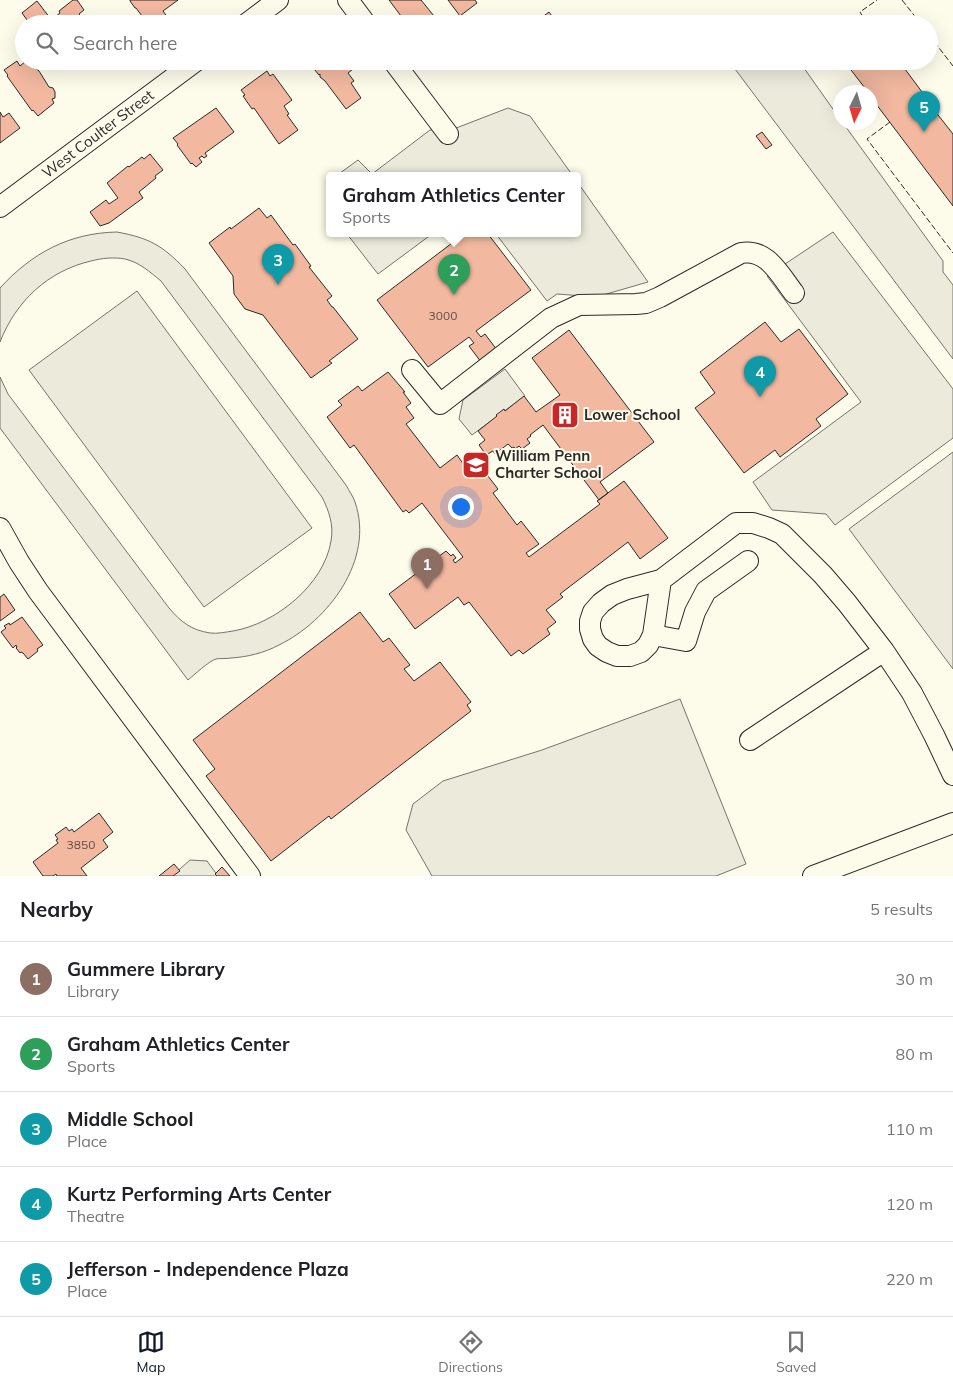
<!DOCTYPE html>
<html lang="en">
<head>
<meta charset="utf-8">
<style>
	body { margin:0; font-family:Mulish,sans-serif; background:#f2f2f2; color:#202124 }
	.compass { position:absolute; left:833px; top:85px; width:45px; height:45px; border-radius:50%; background:#fff; box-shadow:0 5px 20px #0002; rotate:185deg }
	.you { position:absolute; left:460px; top:506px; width:18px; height:18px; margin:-12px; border:4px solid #fff; border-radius:50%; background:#1a73e8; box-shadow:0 0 0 8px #1a73e833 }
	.badge { display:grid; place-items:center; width:32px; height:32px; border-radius:50%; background:#111827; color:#fff; font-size:16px; font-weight:700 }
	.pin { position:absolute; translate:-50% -41px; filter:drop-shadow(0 1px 2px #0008) }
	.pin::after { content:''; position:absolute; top:26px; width:18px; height:15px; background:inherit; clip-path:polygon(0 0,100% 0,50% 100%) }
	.popup { position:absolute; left:326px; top:172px; width:255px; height:65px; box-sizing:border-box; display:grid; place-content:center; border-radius:5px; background:#fff; filter:drop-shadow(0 1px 4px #0005); font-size:16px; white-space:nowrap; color:#757577 }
	.popup b { font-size:19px; color:#202124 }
	.popup::after { content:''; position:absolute; left:50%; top:100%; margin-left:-10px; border:10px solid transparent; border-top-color:#fff }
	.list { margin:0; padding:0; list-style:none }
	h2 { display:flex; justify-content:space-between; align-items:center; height:65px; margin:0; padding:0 20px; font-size:21px }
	h2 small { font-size:16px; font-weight:400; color:#757577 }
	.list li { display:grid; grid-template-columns:32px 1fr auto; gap:15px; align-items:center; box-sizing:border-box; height:75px; padding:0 20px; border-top:1px solid #e0e0e0 }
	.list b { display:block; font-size:19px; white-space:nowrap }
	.list p { margin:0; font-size:16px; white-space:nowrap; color:#757577 }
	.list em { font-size:16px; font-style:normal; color:#757577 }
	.icon { flex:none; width:28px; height:28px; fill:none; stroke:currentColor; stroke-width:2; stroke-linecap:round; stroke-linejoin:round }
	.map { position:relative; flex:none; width:953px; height:876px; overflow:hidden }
	.search { position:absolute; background:#fff; box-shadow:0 5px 20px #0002; left:15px; right:15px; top:15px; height:55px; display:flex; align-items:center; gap:12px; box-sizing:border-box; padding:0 18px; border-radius:28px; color:#757577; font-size:19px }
	.sheet { height:440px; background:#fff }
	nav { display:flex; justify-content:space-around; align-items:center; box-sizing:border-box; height:70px; border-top:1px solid #e0e0e0; background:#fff; font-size:14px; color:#757577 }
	nav a { display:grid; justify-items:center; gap:2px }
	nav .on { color:#111827 }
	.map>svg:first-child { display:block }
	.green { fill:#ecebdb; stroke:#74746e }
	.parking { fill:#eceadb; stroke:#74746e }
	.building { fill:#f2b8a0; stroke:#2b2b2b }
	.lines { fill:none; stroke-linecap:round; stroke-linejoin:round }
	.minor-casing { stroke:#2b2b2b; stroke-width:22 }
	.minor { stroke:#fdfbea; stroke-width:20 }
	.fence { stroke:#2b2b2b; stroke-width:1; stroke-dasharray:6 2.5; stroke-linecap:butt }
	.labels { text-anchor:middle; stroke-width:4; stroke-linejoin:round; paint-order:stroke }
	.number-label { font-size:12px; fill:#5d4e48 }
	.street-label { font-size:15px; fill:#2b2b2b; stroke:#fdfbea }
	.poi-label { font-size:15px; font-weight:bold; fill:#2b2b2b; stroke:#fdfbea; text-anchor:start }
</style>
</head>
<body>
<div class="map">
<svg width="953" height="876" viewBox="0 0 953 876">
	<rect width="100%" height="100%" fill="#fdfbea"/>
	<path class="green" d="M117 232C149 238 162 245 185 269L346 485C349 491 353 496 355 502 375 560 328 621 279 645 264 653 247 657 231 658 226 659 220 658 216 659 209 661 194 675 188 680L0 428V377L8 394 169 608C181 622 191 630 210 633 217 634 226 632 233 631 275 624 324 585 331 541 334 525 329 511 322 497L161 281C150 272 139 262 125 259 114 257 102 258 91 261 48 271 16 301 0 342V288C32 253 69 233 117 232Z
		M137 291 312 528 204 607 29 370Z
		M505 369 525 396 472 435 459 419 463 400Z
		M953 452V669L849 529Z
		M680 699 746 864 716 876H432L406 830 413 804 443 781 542 750Z
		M190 860 207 861 218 876H172Z"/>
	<path class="parking" d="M748 61H799L840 119V122L843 123 943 261V272L953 285V359L735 69Z
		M508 108 530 116 573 176H336L358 160 372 174 430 130H451Z
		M578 183 648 282 596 297 557 294 547 301 496 234H578Z
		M833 232 953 389V438L835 525 826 514 772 510 753 482 861 402 767 276Z
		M347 234H432L378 274Z"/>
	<path class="building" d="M73 0H77L84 10 79 14 84 21 92 16 98 24H60L55 17 60 13 59 11Z
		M130 0H178L163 11 168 18 160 24H148L136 8H135L130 1Z
		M389 0H421L434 16 431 18 436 24H415L414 20 407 24Z
		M448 0H475L477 3 460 16Z
		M37 1 50 18 42 24H30L22 13Z
		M549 12 558 24H533Z
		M17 61 20 66 26 61H30L32 64 35 62 37 65 34 67 39 71 49 87 53 88 55 92V98L52 99 54 103 38 116 33 110 32 111 7 76 8 75 4 70Z
		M313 61H348L353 69 348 73 354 81 351 83 361 98 346 109 325 81 320 77V74L319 75 314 69 316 68 314 66 315 65Z
		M844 61H899L925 96 924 97 953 134V206L870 96V92H868Z
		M267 71 270 76 273 74 292 100 284 106 289 114 287 115 298 130 279 144 254 108 252 109 243 96 245 95 241 90Z
		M216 108 234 132 205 153 207 156 204 158 202 156 199 158 202 162 196 167 192 163 191 164 177 145 178 144 173 138Z
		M0 112 3 117 9 113 20 128 0 143Z
		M762 132 772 145 766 149 756 136Z
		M150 154 163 170 155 176 156 178 139 192 143 198 109 223 100 226 90 212 106 200 109 204 118 198 107 183 128 166 129 167 142 157 144 159Z
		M259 208 267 218 271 215 293 245 295 244 311 266 309 267 332 296 327 300 332 307H333L358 339 329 361 332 363 311 378 263 315 245 309 234 294 233 276 209 243 230 227 231 229Z
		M464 234H488L531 290 476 331 481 337 485 334 497 350 481 362 469 346 474 343 469 337 428 367 377 300Z
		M765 322 781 342 799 329 848 394 816 419 821 426 780 457 775 450 744 473 695 408 715 393 700 372Z
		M569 330 654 442 600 482 608 493 599 500 543 425 530 435 531 436 527 439 530 443 522 449 519 446 515 449 514 447 512 448 508 444 495 454 493 451 486 455 479 445 485 440 478 431 497 416 496 415 504 409 505 411 524 396 536 412 560 395 532 358Z
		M388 372 405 392H403L411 403 406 407 414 418 406 424 440 468 457 455 464 465 474 458 498 489 493 493 517 525 521 521 539 544 526 553 529 557 600 504 597 501 624 481 668 538 640 559 628 542 560 594 563 597 546 610 556 622 547 629 550 634 523 654 519 650 511 656 469 602 464 605 458 597 415 629 389 594 446 551 451 556 453 554 456 558 453 560 455 563 463 557 422 503 409 513 406 510 403 512 354 445 350 448 327 417 342 405 338 401 358 386 362 391Z
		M4 594 15 610 0 621V597Z
		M360 612 383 642 389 638 410 665 404 669 414 681 440 662 471 702 467 705 471 711 331 819 329 816 271 861 206 776 215 769 193 740Z
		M22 617 43 645 37 649 38 651 28 659 23 653 21 652 20 653 16 648 17 647 16 645 13 648 1 632 6 628 4 626 9 623 10 625Z
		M99 813 113 832 103 840 108 847 81 868 87 876H57L56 874 53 876H43L33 862 58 843 56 840 58 839 55 835 66 827 69 831 72 829 74 832Z
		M174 864 180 871 173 876H159Z
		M222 867 230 876H217L215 874Z"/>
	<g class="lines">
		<defs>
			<path id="minor" d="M348 0 366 24
				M246 24 278 0
				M393 61 448 134
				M0 207 196 61
				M412 370 440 404 551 318 579 305 636 304 646 303 660 297 741 253C767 248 780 275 794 293
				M0 528 19 562 38 591 250 876
				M661 580 653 635 648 645 641 652 630 656H617L607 652 598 646 593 639 590 629V621L593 612 601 603 612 595 627 589 661 580 736 523H753L769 528 782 534 823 575 847 603 884 651 912 693 934 735 953 775
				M653 635 686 641 695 612 706 591 748 561
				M750 740 884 651
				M813 876 953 823"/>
		</defs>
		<use href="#minor" class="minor-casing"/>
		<use href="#minor" class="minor"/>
		<path class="fence" d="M902 0 921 24
			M863 17 860 12 877 0
			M929 35 953 66
			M890 122 867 139 953 253"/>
	</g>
	<defs>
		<symbol id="building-square" viewBox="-11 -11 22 22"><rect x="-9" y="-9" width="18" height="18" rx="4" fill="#c62828" stroke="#fdfbea"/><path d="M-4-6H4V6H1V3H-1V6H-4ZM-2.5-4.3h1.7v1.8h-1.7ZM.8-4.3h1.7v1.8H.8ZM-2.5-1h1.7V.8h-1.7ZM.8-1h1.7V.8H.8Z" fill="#fff"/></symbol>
		<symbol id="school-square" viewBox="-11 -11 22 22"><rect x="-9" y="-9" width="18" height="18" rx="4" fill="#c62828" stroke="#fdfbea"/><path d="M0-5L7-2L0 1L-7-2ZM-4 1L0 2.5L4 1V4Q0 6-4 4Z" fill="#fff"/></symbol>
	</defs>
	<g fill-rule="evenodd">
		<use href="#building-square" x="549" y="399" width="32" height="32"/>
		<use href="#school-square" x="460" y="449" width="32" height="32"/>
	</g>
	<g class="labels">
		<g class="number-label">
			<text x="443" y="320">3000</text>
			<text x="81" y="849">3850</text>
		</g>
		<g class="street-label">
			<text transform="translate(98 134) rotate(-37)" y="5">West Coulter Street</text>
		</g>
		<g class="poi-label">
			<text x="584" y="420">Lower School</text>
			<text x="495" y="461">William Penn<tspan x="495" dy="17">Charter School</tspan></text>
		</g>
	</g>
</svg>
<svg class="compass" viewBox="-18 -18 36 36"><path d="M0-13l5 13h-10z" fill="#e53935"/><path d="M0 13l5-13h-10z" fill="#757577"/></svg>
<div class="you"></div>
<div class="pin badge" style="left:427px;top:589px;background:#8d6e63">1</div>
<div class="pin badge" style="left:454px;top:295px;background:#2e9e5b">2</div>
<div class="popup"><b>Graham Athletics Center</b>Sports</div>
<div class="pin badge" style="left:278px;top:285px;background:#0f9aa8">3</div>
<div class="pin badge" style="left:760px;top:397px;background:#0f9aa8">4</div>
<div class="pin badge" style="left:924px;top:132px;background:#0f9aa8">5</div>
<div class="search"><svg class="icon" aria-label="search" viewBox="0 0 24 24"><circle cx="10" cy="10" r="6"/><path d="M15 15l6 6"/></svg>Search here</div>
</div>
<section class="sheet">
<h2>Nearby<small>5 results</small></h2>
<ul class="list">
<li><span class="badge" style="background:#8d6e63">1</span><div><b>Gummere Library</b><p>Library</p></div><em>30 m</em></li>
<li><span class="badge" style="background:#2e9e5b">2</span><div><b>Graham Athletics Center</b><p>Sports</p></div><em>80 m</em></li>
<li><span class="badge" style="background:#0f9aa8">3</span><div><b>Middle School</b><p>Place</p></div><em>110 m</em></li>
<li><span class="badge" style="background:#0f9aa8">4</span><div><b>Kurtz Performing Arts Center</b><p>Theatre</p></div><em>120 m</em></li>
<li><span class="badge" style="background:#0f9aa8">5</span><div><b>Jefferson - Independence Plaza</b><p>Place</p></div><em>220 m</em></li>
</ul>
</section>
<nav>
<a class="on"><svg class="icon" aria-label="map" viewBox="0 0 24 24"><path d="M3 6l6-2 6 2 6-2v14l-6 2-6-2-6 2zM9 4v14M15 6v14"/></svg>Map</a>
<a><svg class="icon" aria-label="directions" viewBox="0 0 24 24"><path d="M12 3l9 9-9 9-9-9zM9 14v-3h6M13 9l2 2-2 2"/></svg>Directions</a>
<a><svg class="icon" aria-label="saved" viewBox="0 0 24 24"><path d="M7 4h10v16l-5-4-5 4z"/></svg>Saved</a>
</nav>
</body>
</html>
